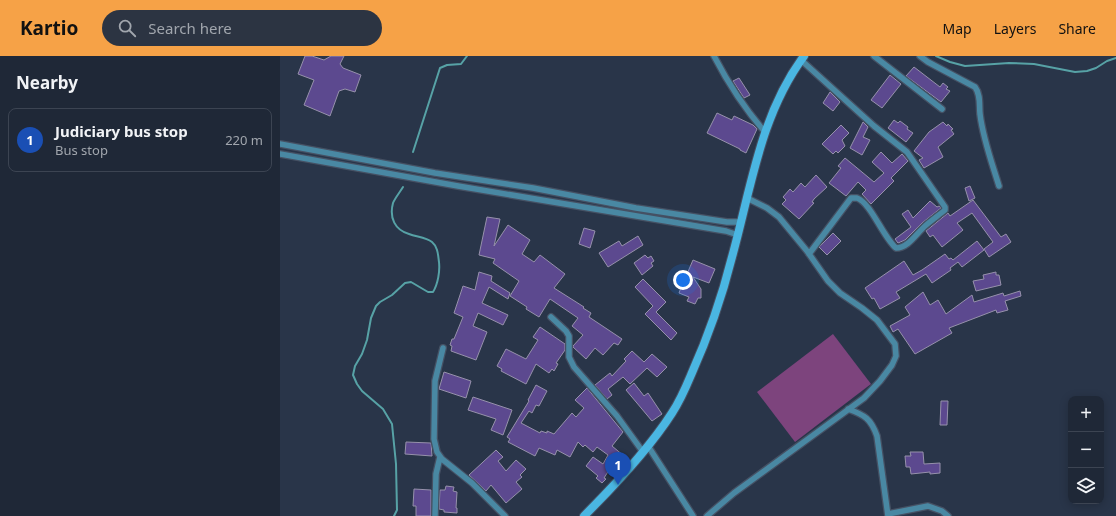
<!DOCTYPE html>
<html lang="en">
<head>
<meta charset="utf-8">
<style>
	body { margin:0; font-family:"Noto Sans",sans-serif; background:#2c3442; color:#f1f3f6 }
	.controls { position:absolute; right:12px; bottom:12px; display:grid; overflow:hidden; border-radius:8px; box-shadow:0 2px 10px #0003 }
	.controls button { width:36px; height:36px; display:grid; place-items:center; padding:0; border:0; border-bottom:1px solid #3c4452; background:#1f2837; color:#f1f3f6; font:20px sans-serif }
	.you { position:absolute; left:403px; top:224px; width:14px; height:14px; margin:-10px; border:3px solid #fff; border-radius:50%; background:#1a73e8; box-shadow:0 0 0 6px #1a73e833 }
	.badge { display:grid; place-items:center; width:26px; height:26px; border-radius:50%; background:#f6a247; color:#fff; font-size:13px; font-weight:700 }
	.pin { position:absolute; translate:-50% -33px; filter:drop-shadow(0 1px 2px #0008) }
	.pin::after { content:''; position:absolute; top:21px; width:14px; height:12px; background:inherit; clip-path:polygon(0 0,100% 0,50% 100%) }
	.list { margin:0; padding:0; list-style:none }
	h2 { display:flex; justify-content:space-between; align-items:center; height:52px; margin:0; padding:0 16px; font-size:17px }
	h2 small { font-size:13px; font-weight:400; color:#a1a6ad }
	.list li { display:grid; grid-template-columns:26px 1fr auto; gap:12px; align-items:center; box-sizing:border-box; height:64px; margin:0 8px 8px; padding:0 8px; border:1px solid #3c4452; border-radius:8px }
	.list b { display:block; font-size:15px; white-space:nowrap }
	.list p { margin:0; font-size:13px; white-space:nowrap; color:#a1a6ad }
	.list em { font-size:13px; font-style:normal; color:#a1a6ad }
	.icon { flex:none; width:22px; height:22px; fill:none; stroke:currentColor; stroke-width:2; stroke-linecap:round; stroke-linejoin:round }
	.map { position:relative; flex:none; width:836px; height:460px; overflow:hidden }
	header { display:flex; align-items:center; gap:24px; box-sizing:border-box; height:56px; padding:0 20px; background:#f6a247; color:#111 }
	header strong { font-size:19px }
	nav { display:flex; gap:22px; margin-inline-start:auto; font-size:14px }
	.search { width:280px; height:36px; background:#2c3442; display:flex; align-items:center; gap:10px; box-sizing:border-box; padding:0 14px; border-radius:22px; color:#a1a6ad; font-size:15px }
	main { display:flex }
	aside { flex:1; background:#1f2837 }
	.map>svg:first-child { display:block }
	.green { fill:#7d447d }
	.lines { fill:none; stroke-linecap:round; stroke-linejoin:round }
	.stream { stroke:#57a2a6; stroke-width:2 }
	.building { fill:#5c498f; stroke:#9691ab }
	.street-casing { stroke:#455164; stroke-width:8 }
	.secondary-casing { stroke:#455164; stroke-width:10 }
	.street { stroke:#4988a3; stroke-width:5.5 }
	.secondary { stroke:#4ab6e2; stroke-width:8 }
</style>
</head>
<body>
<header>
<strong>Kartio</strong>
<div class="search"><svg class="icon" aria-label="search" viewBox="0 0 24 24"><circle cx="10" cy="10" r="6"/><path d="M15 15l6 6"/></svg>Search here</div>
<nav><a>Map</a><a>Layers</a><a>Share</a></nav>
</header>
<main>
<aside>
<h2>Nearby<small></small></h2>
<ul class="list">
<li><span class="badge" style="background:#1a4fb4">1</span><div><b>Judiciary bus stop</b><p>Bus stop</p></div><em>220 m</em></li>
</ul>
</aside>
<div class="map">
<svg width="836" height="460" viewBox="0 0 836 460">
	<rect width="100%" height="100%" fill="#293549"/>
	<path class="green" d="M553 278 591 328 515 386 477 336Z"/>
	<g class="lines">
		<path class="stream" d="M656 0 670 6 685 10 729 7 754 8 795 16 807 15 816 12 827 5 836 2
			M133 96 160 12 167 9 181 8 187 0
			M114 460 117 454 116 408 112 368 103 353 82 335 77 328 73 319 75 310 82 298 87 284 91 262 96 250 100 246 112 239 125 227 131 226 148 236H153C158 228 160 215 159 206 158 199 158 191 152 186 146 181 137 181 129 178 115 174 109 162 113 147 115 142 120 136 123 131"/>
	</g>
	<path class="building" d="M25 0H32L44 4 51 0H64L60 8 63 12 81 19 75 36 65 33 59 35 50 60 24 49 34 24 18 18Z
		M634 11 660 31 663 27 668 31 666 33 670 35 661 46 626 20Z
		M610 19 621 28 602 52 591 44Z
		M459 22 470 39 464 42 453 25Z
		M550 36 560 46 553 55 543 47Z
		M437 57 452 64 454 60 473 69 477 73 466 97 460 94V93L427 77Z
		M614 64 618 67 620 65 628 71 627 73 633 77 626 86 608 72Z
		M583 66 588 71 583 81 590 84 582 99 570 92Z
		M663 66 667 70 668 68 673 73 671 74 674 78 658 91 663 101 644 112 639 104 643 102 634 95 649 76Z
		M561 69 569 77 562 84 565 90 558 97 556 95 553 98 542 88Z
		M601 96 612 107 622 98 628 105 611 122 614 125 591 148 582 138 586 134 578 126 566 140 549 127 561 112 558 110 565 102 594 126 604 117 592 106Z
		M536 119 547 131 534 143 532 146 534 147 519 163 502 148 506 144 503 141 510 133 513 136 521 127 525 131Z
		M690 130 695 142 689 145 685 132Z
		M693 144 721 181 726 178 731 186 709 201 704 193 713 186 692 157 677 167 683 174 662 191 653 179 650 181 646 175 668 157 670 160Z
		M650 145 657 151 659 150 661 152 642 167 625 184 618 187 615 183 631 171 622 158 628 154 633 162Z
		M207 161 220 163 214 190 228 169 250 184 242 198 254 206 260 199 285 218 274 232 304 251 303 252 311 257 309 261 342 283 338 289 334 287 323 299 315 292 306 303 293 291V290L303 279 292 270 298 262 270 243 259 261 246 253 247 251 230 240 239 225 213 207 215 203 199 199Z
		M304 172 315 175 310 192 299 188Z
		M553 177 561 185 547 199 539 191Z
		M358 180 363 189 328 211 319 197 339 185 342 190Z
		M697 185 704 194 682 211 678 206 670 212 671 214 652 227 646 218 616 236 620 242 600 253 594 242 592 243 585 232 624 205 633 219 642 214 665 198 669 203 671 202 673 204Z
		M365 199 368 202 371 200 374 205 371 207 373 210 362 219 354 207Z
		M413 204 435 213 429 227 413 221 421 233V242H418L415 248 407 245 409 241 399 237 402 229 407 230 411 220 407 218Z
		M199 216 212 220 211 225 230 237 228 243 209 231 202 247 228 259 223 269 198 257 193 270 207 276 196 304 171 295 172 290 170 289 172 283H174L183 261 174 257 183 230 195 234Z
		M716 216V219H719L721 229 696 235 693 225 704 223 703 219Z
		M363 223 386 246 376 256 397 277 391 284 365 258 373 250 355 231Z
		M740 235 741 240 725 245 728 254 717 257 716 254 669 272 672 277 635 298 618 273 613 276 610 270 630 259 625 251 643 236 650 249 658 244 666 258 692 239 694 246 723 237 724 240Z
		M260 271 285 288V294L276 307 278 308 274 315 272 313 269 317 256 308 246 328 221 315 222 313 217 310 226 293 246 303 258 284 253 281Z
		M352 295 364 306 372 298 387 311 377 321 367 312 350 328 343 321 328 333 332 339 327 343 315 329 330 317 332 320 346 305 344 303Z
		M164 316 191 325 186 342 159 333Z
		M354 327 364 340 368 337 382 358 372 365 346 334Z
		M256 329 267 335 259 350 256 349 252 357 249 355 241 367 260 377 261 375 267 377V375L274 378 292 357 296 361 304 352 295 344 307 332 343 376 332 390 344 400 335 414 331 411 324 422 326 423 322 427 316 422 318 420 306 410 313 401 323 408 328 399 317 391 313 396 305 389 303 391 298 386 290 401 277 394 275 399 259 392 255 400 228 386 230 383 227 381 249 345 248 344Z
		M193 341 232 354 223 379 211 374 216 363 188 354Z
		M661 345H668L667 369H660Z
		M126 386 151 387 152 400 125 398Z
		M216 394 223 401 218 405 226 415 236 404 246 413 240 419 242 421 236 426 242 433 226 447 211 429 206 435 189 419Z
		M630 396H643L644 408 660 407V417L650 418V416L631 418 630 411H626L625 400H631Z
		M166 430 174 431 173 435 177 436 176 452H177V457L164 456V454L159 453 160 434H165Z
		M134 433 151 434V460H136V450H133Z"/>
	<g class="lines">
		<defs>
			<path id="street" d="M434 0C449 29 464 52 485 76
				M594 0 662 53
				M640 0 648 6 695 31C701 39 699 49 700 58 703 83 712 107 719 130
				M521 4 594 70 627 96 665 151V154C659 159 652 164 645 170 636 178 628 192 616 192 603 181 591 147 577 142 576 142 572 142 571 142L529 198
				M0 88 155 117 253 132 356 152 447 166H460
				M0 98 178 130 446 175 458 179
				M271 261 286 275 289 280V301L294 311 337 360 363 396
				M163 292 155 325 154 383 157 396 162 403 192 427 225 460
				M568 353C585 359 591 363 597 380L608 460
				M368 390 413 460
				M608 458 648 450 662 455 668 460
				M155 460 156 418 160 401
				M427 460 454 437 584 342 600 325 612 309 616 300 615 288 597 264 582 252 560 237 548 225 527 195 499 161 487 152 467 142"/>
			<path id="secondary" d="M304 460C335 429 369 393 392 357 400 345 406 331 411 319 428 281 442 241 452 201 471 133 480 59 524 0"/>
		</defs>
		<use href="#street" class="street-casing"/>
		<use href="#secondary" class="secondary-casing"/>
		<use href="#street" class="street"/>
		<use href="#secondary" class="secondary"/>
	</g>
</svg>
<div class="controls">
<button>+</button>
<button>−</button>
<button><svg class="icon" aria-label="layers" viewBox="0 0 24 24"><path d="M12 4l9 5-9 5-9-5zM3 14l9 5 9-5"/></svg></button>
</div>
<div class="you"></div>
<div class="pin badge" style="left:338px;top:429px;background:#1a4fb4">1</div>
</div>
</main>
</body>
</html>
